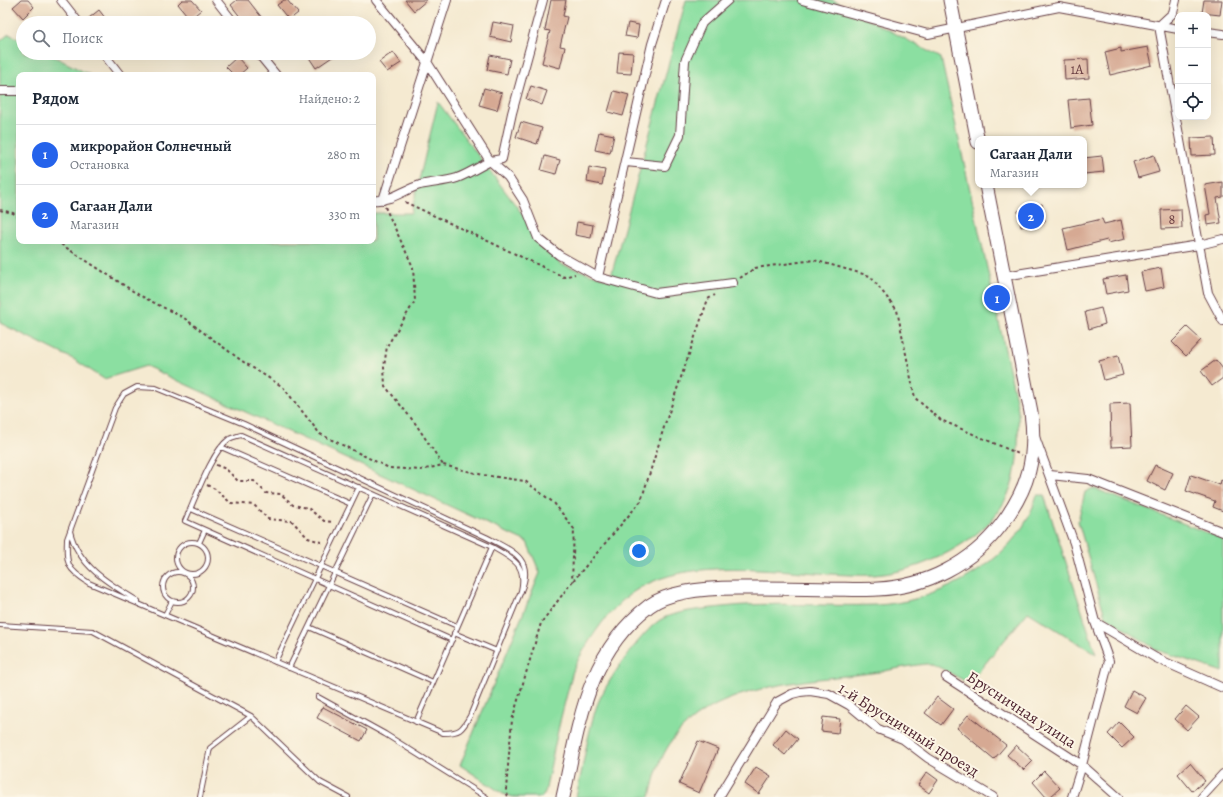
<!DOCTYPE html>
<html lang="ru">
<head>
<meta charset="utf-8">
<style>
	body { margin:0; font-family:Alegreya,serif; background:#f2f2f3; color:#1f2937 }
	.controls { position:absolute; right:12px; top:12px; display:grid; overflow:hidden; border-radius:8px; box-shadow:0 4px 16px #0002 }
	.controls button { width:36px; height:36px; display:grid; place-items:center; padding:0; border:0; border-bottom:1px solid #e0e1e3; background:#fff; color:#1f2937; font:20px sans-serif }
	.you { position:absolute; left:639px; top:551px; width:14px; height:14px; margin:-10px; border:3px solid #fff; border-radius:50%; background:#1a73e8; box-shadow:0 0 0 6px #1a73e833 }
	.badge { display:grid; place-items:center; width:26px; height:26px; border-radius:50%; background:#2563eb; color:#fff; font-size:13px; font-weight:700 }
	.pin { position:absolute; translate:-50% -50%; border:2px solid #fff; box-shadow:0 1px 4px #0006 }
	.popup { position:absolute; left:975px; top:136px; width:112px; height:52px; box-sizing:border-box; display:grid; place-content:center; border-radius:8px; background:#fff; filter:drop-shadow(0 1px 3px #0005); font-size:13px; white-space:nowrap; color:#747a83 }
	.popup b { font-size:15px; color:#1f2937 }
	.popup::after { content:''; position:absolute; left:50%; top:100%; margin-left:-8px; border:8px solid transparent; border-top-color:#fff }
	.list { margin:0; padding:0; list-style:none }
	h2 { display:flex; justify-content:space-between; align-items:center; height:52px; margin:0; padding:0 16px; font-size:17px }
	h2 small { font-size:13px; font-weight:400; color:#747a83 }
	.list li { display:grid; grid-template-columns:26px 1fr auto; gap:12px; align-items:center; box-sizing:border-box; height:60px; padding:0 16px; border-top:1px solid #e0e1e3 }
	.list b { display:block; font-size:15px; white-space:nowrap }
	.list p { margin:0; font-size:13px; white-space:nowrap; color:#747a83 }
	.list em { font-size:13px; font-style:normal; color:#747a83 }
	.icon { flex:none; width:22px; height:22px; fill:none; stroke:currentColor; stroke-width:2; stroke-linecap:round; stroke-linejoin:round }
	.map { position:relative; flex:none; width:1223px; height:797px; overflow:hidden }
	.search { position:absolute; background:#fff; box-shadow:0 4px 16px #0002; left:16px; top:16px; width:360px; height:44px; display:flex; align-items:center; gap:10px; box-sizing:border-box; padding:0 14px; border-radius:22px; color:#747a83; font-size:15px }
	.panel { position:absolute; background:#fff; box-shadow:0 4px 16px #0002; left:16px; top:72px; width:360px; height:172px; border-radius:8px }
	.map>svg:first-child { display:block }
	.green { fill:#8bdfa1; stroke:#6a7f66 }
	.building { fill:#d6a993 }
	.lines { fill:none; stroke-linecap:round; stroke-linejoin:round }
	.lane-casing { stroke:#643d44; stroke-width:6 }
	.street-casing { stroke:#643d44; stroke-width:10 }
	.primary-casing { stroke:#643d44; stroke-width:15 }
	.path { stroke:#643d44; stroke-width:2; stroke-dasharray:3 3; stroke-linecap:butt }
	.lane { stroke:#fff; stroke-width:4 }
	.street { stroke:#fff; stroke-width:8 }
	.primary { stroke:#fff; stroke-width:13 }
	.labels { text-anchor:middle; stroke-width:4; stroke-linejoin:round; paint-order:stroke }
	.number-label { font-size:14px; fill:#6d4245 }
	.street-label { font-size:16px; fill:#4a1f2b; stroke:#fcf5e5 }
</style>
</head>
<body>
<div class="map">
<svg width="1223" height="797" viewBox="0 0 1223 797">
	<rect width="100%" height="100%" fill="#fcf5e5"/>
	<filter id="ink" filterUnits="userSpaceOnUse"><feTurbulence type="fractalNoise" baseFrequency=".025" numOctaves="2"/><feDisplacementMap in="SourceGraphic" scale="8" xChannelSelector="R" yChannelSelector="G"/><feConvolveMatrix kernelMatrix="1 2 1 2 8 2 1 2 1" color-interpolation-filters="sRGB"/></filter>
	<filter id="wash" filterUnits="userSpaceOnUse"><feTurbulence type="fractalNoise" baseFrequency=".012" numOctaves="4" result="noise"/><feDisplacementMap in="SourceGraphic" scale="16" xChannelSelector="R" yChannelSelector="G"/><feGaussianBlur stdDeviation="0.9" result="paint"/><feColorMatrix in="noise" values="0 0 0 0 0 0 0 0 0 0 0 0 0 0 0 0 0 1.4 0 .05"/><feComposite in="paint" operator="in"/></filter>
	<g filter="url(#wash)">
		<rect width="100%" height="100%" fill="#f5ead1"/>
		<path class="green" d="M686 0H833L941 58 1018 409C1020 471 1016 511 959 546 935 561 904 573 874 575 800 578 681 546 622 601 603 618 586 644 575 666 571 674 570 685 567 694 558 726 552 760 545 793L542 797H514L503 794 460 765 540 573 527 542 146 366 104 379 75 360 0 323V41L9 34 23 41V53H47L90 75H19V241H373V213H411L438 102 560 264 610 280Z
			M1093 488 1223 539V672L1157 650 1105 616 1078 521 1085 492Z
			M1037 495H1044L1096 654 1028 612 969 683C960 679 939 666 931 664 923 663 890 670 879 672 819 680 733 682 686 725 664 745 656 769 650 797H576C583 768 587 736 596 708 603 686 641 632 660 620 674 611 705 609 722 607 773 601 824 607 876 605 932 603 1001 569 1028 518 1032 511 1034 503 1037 495Z"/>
		<g id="blocks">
			<path class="building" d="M21 0H28L34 7 23 18 13 7Z
				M182 0H192L201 10 190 19 178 4Z
				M237 0H248L266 23H245L231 5Z
				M284 0H287L298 13 289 20 277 5Z
				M405 0H427L414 11Z
				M551 0H566L563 16 567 17 560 46 565 47 560 68 542 63 550 31 545 30Z
				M1204 0H1222L1220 15 1202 13Z
				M99 10 109 23H84V22Z
				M493 22 514 26 511 42 490 37Z
				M628 23 639 25 637 38 625 36Z
				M1148 47 1152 65 1110 75 1105 52 1121 48V52Z
				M393 52 401 63 387 72 379 62Z
				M619 52 633 53 631 74 617 73Z
				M306 53H338L316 68Z
				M490 55 510 59 507 74 487 70Z
				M237 57 247 68 239 75H234L226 67Z
				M1088 59 1089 78 1065 80 1064 60Z
				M531 86 547 91 542 105 526 99Z
				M484 88 502 93 497 110 479 105Z
				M614 91 629 95 623 116 608 112Z
				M1089 98 1092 125 1071 128 1068 100Z
				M521 122 542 128 537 144 516 137Z
				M599 132 614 135 610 153 595 150Z
				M1214 137 1215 155 1192 156 1191 138Z
				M1154 155 1159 172 1138 178 1133 162Z
				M545 156 560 160 556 174 541 170Z
				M1102 156 1104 172 1084 174V158Z
				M589 167 605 170 602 185 587 182Z
				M1223 182V197L1217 198 1221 223 1207 225 1206 215 1210 214 1205 185Z
				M1042 204 1045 221 1021 227 1018 211Z
				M1181 209 1182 228 1162 229 1161 210Z
				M1102 219 1104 224 1121 220 1125 239 1108 243 1107 240 1068 250 1063 228Z
				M577 222 593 225 591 238 575 235Z
				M1161 268 1164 287 1145 291 1141 272Z
				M1126 275 1128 290 1106 294 1103 279Z
				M1101 308 1105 324 1089 329 1085 312Z
				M1187 327 1201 340 1186 356 1172 342Z
				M1118 356 1123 375 1104 380 1099 361Z
				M1216 360 1223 369V378L1212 386 1201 371Z
				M1130 403 1132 446 1111 447 1110 404Z
				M1155 465 1173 473 1165 490 1147 481Z
				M1191 475 1220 485 1221 480 1223 481V511L1213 507 1215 501 1186 491Z
				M1132 690 1146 698 1137 713 1124 706Z
				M937 697 953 709 941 725 925 713Z
				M1186 706 1199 717 1187 730 1175 719Z
				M323 707 367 730 361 741 317 718Z
				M968 715 1006 745 994 759 957 728Z
				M823 717 840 719 838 733 821 731Z
				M1119 722 1134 737 1122 748 1108 734Z
				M786 729 798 739 785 755 773 745Z
				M698 741 718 749 699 793 679 784Z
				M1016 745 1033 761 1024 770 1007 755Z
				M1190 763 1205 781 1192 791 1178 774Z
				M756 767 771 776 759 794 745 784Z
				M1044 771 1060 788 1050 797H1046L1033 782Z
				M927 772 938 780 929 793 918 785Z"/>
		</g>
	</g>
	<g filter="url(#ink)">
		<use href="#blocks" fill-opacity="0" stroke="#643d44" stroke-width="1"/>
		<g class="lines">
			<defs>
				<path id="lane" d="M221 447 351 504
					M191 509 457 626
					M70 531C78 566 109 584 138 601
					M176 558a16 16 0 1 1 32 0a16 16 0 1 1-32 0Z
					M199 543 205 530
					M163 587a15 15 0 1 1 30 0a15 15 0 1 1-30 0Z
					M165 615 172 601
					M0 625 93 631 251 716 320 782 348 797
					M309 627 433 682
					M454 633 497 651
					M452 640 185 521C195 500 211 452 229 439 233 437 238 436 241 435L492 547C513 559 527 564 521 591L470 716C462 730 460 733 443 733L89 583C67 569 66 565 67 539L115 408 124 394 137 387 156 388 244 424 486 537C512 551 535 558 521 591
					M275 662 359 487
					M289 668 373 494
					M318 697 385 734 486 797
					M416 722 492 547
					M200 797 210 748 251 716"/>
				<path id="street" d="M61 0 79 23
					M216 0 234 23
					M376 0 427 62 490 161 502 159 512 113 543 0
					M802 0 928 34 1059 7 1178 29
					M1176 0 1173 13 1159 26 1208 293 1223 321
					M1208 32 1223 34
					M103 53 120 75
					M258 53 276 75
					M0 91H19
					M626 162 665 166 680 135 685 61 702 23 728 0
					M373 200C391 202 403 190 420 185 432 182 445 182 457 178 468 174 479 167 490 161L508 177 523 200 538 238 559 255 598 277 656 293 733 283
					M383 200 447 0
					M1004 276 1199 245 1223 239
					M598 277 652 44 666 0
					M1035 437 1074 543 1095 622 1109 661 1082 765 1072 797
					M1050 475 1088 479 1223 532
					M1095 622 1156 658 1223 688
					M946 677 1082 765 1118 797
					M719 797 777 702 792 694 800 692 810 691 829 694 849 705 878 729 903 739 928 758 993 797
					M1202 797 1223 774"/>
				<path id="primary" d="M950 0 978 142
					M563 797C579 726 586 654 649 606 670 590 712 588 738 588 768 588 798 588 828 589 845 589 861 590 878 589 926 587 972 563 1001 525 1029 488 1037 457 1031 412L986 185"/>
			</defs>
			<use href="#lane" class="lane-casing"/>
			<use href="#street" class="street-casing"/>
			<use href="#primary" class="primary-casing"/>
			<path class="path" d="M405 202 564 277 575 274
				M385 207 413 267 415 301 387 346 384 367 385 386 415 423 443 465
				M0 210 13 213 19 217
				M56 241 139 295 184 318 242 361 283 387 320 434 389 468 421 470 443 465 483 475 525 481 554 503 574 529 572 582 541 623 512 720 506 789 508 797
				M740 278 755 268 814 260 870 276 897 310 915 398 941 420 1021 455
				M216 465 226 469 238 481H254L266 493 281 494 293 505 308 508 324 521 334 522
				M207 485 215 489 231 503 254 505 268 519 292 521 308 538 324 543
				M573 581 641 501 665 424 708 299 715 295"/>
			<use href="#lane" class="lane"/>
			<use href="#street" class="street"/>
			<use href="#primary" class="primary"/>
		</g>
	</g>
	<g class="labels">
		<g class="number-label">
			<text x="1077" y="74">1А</text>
			<text x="1172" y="224">8</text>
		</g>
		<g class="street-label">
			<text transform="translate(1022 709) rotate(33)" y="6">Брусничная улица</text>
			<text transform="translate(909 729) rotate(32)" y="6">1-й Брусничный проезд</text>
		</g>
	</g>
</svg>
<div class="controls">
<button>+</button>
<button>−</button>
<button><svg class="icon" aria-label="locate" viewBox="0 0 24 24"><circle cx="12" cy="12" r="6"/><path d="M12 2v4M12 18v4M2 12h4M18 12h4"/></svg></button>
</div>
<div class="you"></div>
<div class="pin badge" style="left:997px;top:298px">1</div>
<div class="pin badge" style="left:1031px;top:216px">2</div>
<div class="popup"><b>Сагаан Дали</b>Магазин</div>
<div class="search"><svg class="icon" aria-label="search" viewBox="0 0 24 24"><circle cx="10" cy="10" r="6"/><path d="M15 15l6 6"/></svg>Поиск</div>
<section class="panel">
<h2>Рядом<small>Найдено: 2</small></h2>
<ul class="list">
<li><span class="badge">1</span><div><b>микрорайон Солнечный</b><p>Остановка</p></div><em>280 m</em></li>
<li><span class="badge">2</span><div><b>Сагаан Дали</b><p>Магазин</p></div><em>330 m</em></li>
</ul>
</section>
</div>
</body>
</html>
